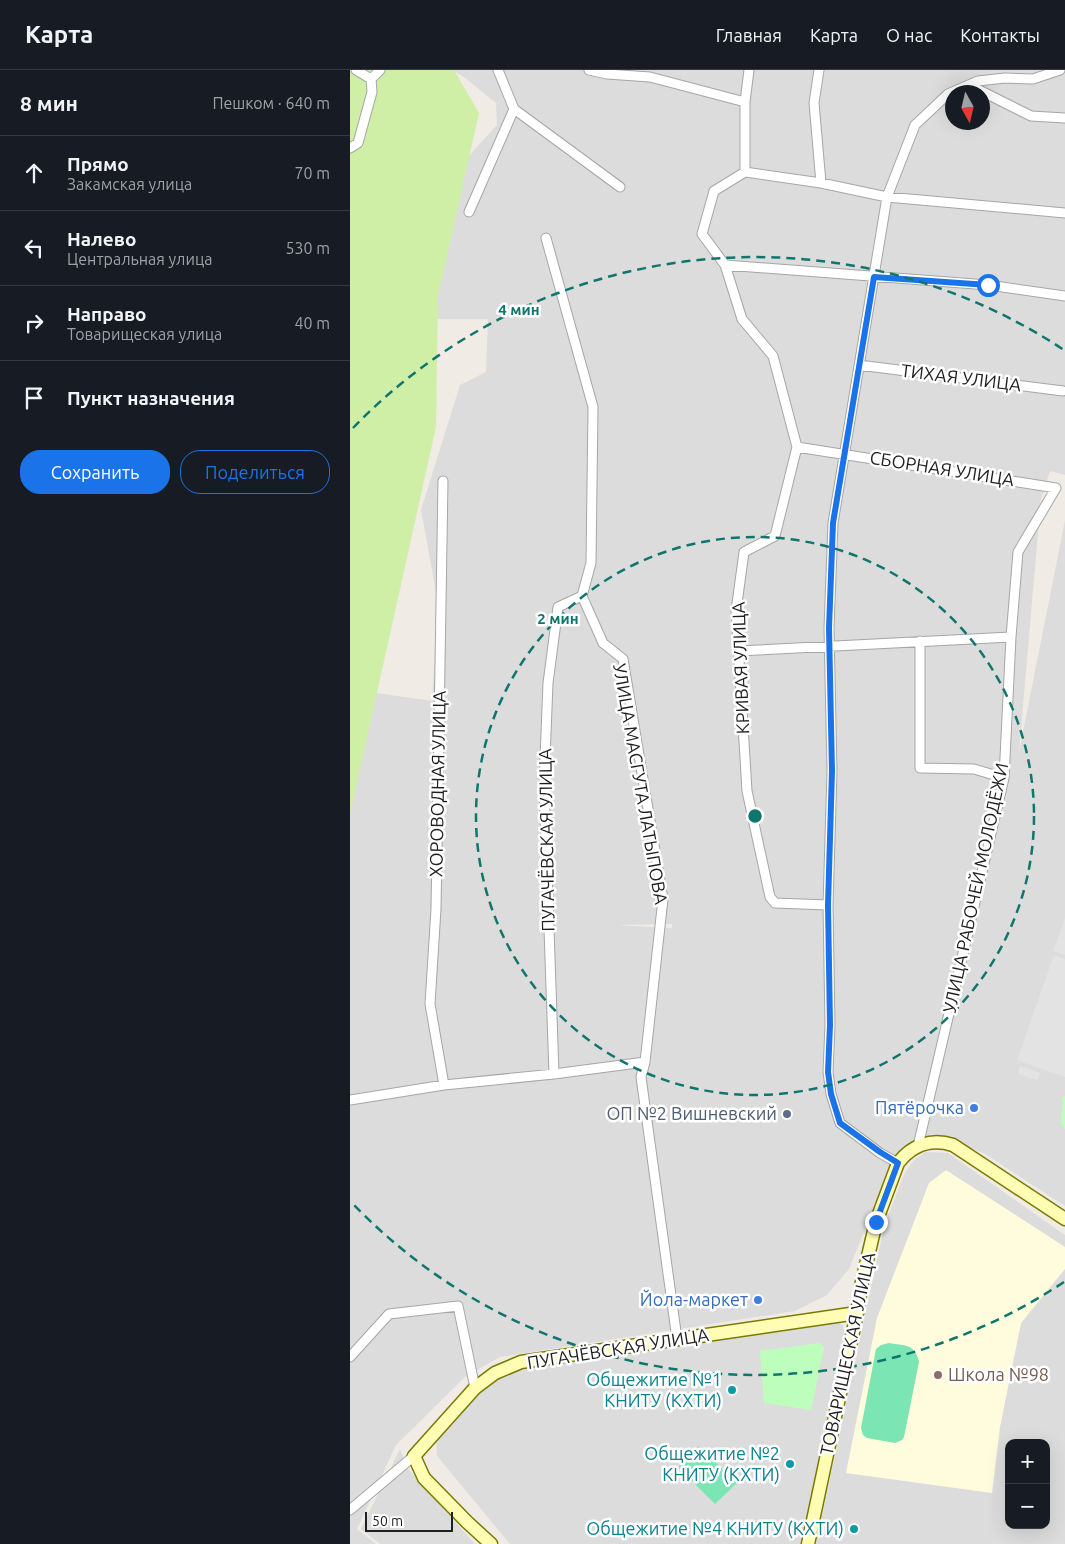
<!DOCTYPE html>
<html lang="ru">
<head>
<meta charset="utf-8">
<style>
	body { margin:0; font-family:Ubuntu,sans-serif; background:#20242c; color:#f1f3f6 }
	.controls { position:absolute; right:15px; bottom:15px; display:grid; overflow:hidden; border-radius:10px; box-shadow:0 5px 20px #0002 }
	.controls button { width:45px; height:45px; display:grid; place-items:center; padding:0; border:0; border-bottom:1px solid #363941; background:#171b24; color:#f1f3f6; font:25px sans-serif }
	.compass { position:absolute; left:595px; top:15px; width:45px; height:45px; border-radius:50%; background:#171b24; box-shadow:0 5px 20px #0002; rotate:172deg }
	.scale { position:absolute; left:15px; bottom:12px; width:88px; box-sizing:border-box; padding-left:5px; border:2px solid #1f1f1f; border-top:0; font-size:14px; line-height:18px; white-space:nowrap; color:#1f1f1f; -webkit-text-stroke:4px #fff; paint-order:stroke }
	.stop { position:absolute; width:15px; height:15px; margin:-11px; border:4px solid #1a73e8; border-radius:50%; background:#fff }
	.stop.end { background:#1a73e8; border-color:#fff; box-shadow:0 1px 5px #0008 }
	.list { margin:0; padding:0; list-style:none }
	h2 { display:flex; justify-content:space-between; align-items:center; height:65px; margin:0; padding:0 20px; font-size:21px }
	h2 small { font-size:16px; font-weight:400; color:#9ea1a6 }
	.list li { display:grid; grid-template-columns:32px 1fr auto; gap:15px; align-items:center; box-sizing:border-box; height:75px; padding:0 20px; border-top:1px solid #363941 }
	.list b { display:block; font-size:19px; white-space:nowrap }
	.list p { margin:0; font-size:16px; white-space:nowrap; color:#9ea1a6 }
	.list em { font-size:16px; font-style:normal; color:#9ea1a6 }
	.actions { display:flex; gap:10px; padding:15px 20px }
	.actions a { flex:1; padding:11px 0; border:1px solid #1a73e8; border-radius:20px; text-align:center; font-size:18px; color:#1a73e8 }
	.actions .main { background:#1a73e8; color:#fff }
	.icon { flex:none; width:28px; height:28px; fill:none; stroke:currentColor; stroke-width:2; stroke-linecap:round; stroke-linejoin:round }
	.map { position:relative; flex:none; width:715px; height:1474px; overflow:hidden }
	header { display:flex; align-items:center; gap:30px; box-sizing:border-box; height:70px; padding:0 25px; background:#171b24; border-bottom:1px solid #363941 }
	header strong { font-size:24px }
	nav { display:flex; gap:28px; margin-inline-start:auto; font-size:18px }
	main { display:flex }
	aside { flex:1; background:#171b24 }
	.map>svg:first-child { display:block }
	.residential { fill:#dddcdc; fill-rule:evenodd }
	.education { fill:#fffcde }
	.grass { fill:#d0efa6 }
	.park { fill:#befebd }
	.pitch { fill:#7be6b4 }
	.parking { fill:#e3e3e3 }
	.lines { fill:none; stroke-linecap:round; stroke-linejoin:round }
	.street-casing { stroke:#a6a6a6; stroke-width:11 }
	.secondary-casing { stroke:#787b00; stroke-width:15 }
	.street { stroke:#fff; stroke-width:9 }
	.secondary { stroke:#fffcb4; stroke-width:12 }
	.route { stroke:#1a73e8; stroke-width:6 }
	.ring { fill:none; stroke:#0f766e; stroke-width:2.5; stroke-dasharray:9 6 }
	.shop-dot { fill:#3f7fe0; stroke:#fff; stroke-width:2 }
	.service-dot { fill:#5c6f8a; stroke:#fff; stroke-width:2 }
	.education-dot { fill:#8d6e63; stroke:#fff; stroke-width:2 }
	.culture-dot { fill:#0f9aa8; stroke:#fff; stroke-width:2 }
	.labels { text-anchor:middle; stroke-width:5; stroke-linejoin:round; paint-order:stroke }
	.street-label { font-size:18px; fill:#1f1f1f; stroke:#fff }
	.shop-label { font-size:18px; fill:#366cbe; stroke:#fff; text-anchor:end }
	.service-label { font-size:18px; fill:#4e5e75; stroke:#fff; text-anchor:end }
	.education-label { font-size:18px; fill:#785e54; stroke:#fff; text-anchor:start }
	.culture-label { font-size:18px; fill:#0d838f; stroke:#fff; text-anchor:end }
	.centre { fill:#0f766e; stroke:#fff; stroke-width:2.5 }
	.ring-label { font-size:15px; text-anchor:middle; font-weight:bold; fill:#0f766e; stroke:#fff; stroke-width:5; stroke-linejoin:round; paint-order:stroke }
</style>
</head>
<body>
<header>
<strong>Карта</strong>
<nav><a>Главная</a><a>Карта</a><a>О нас</a><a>Контакты</a></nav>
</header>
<main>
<aside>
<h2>8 мин<small>Пешком · 640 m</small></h2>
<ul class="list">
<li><svg class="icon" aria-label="ahead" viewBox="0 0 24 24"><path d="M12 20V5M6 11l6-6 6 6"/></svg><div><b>Прямо</b><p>Закамская улица</p></div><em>70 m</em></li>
<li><svg class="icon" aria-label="left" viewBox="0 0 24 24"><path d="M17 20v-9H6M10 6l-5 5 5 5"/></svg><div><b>Налево</b><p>Центральная улица</p></div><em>530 m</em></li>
<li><svg class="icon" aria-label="right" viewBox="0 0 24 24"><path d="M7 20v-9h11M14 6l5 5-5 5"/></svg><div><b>Направо</b><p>Товарищеская улица</p></div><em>40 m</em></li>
<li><svg class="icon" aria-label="arrive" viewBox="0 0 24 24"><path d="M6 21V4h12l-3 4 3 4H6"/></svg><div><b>Пункт назначения</b></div></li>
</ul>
<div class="actions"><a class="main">Сохранить</a><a>Поделиться</a></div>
</aside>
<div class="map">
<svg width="715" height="1474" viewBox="0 0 715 1474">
	<rect width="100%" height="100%" fill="#f0ebe4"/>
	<path class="residential" d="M102 0H715V405L700 401 691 429 669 682 715 450V1136L635 1084 610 1073 582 1064 561 1071 543 1091 499 1199 477 1225 445 1241 150 1287 115 1307 46 1375 7 1459 26 1474H0V647L13 621 82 631 88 533 71 440 110 315 136 302 138 249H83L114 91 147 55 146 33 114 7ZM602 22H632V52H602ZM267 855 322 854V858Z
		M576 1082 598 1083 715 1165V1474H466L534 1157 554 1104 564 1090ZM659 1373H696V1455H659Z
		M489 1252 493 1256 496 1269 452 1474H160L87 1386 86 1368 135 1314 166 1300Z
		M50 1379 59 1400 125 1474H30L11 1459Z"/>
	<path class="education" d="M596 1100 715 1177V1199L671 1253 650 1357 642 1423 496 1403 527 1248 579 1113Z"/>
	<path class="grass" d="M0 0H104L129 43 88 226 86 357 0 744Z"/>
	<path class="park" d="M715 1026V1059C706 1051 715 1038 712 1028Z
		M470 1273 474 1277 461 1340 414 1333 410 1281Z"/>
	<path class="pitch" d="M539 1273C554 1276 565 1273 569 1292L554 1367 552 1370 545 1373 517 1368 513 1365 511 1358 526 1279 531 1275Z
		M349 1376 387 1413 365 1434 328 1397Z"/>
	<path class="parking" d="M715 848V885L703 881Z
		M704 885 715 889V1007L667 990Z
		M670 996 691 1003 688 1010 668 1004Z"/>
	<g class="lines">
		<defs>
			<path id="street" d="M6 0 21 9
				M148 0 164 39
				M239 0 257 4 300 7 395 32
				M469 0 464 33 471 113
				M619 15 681 46 715 48
				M164 39 270 117
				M0 78 8 73 22 22 21 9 30 0
				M395 102 364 121 352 164 375 195 392 249 423 286 447 377 425 466 394 482 386 541 397 721 420 827 425 833 478 835
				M395 102 471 113 537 127 715 143
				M395 102V32L399 0
				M119 142 164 39
				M196 168 243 337 241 493 232 526
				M375 195 638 215 715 226
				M509 295 713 321
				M447 377 706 418 668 482 661 567 654 708 568 1076
				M93 411 86 839 80 934 94 1015
				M232 526 253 573 273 589 313 829 295 992 291 1007 327 1269
				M570 571V698L624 699 654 708
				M388 581 661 567
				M204 1004 194 714 198 613 208 537 232 526
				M0 1030 94 1015 204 1004 295 992
				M548 1093 530 1083 490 1053 481 1024 478 1002 480 955 478 835 482 701 479 558 483 453 537 127 565 55 598 24 628 11 655 8 683 9 710 0
				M0 1287 39 1244 108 1236 125 1318
				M0 1440 64 1386"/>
			<path id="secondary" d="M141 1474 117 1452 74 1408 64 1386 125 1318 145 1303 171 1292 507 1243
				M458 1474 507 1243 512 1212 526 1152 548 1093C562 1075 581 1068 603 1075L715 1149"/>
		</defs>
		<use href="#street" class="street-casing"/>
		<use href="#secondary" class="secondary-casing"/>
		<use href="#street" class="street"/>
		<use href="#secondary" class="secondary"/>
	</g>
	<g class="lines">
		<path class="route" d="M526 1152 548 1093 530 1082 490 1053 481 1024 478 1002 480 955 478 835 482 701 479 558 483 453 524 207 638 215"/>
	</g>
	<g class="ring">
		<circle cx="405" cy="746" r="279"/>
		<path d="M714 1212A559 559 0 0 1 3 1134M3 358A559 559 0 0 1 714 280"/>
	</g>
	<g class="shop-dot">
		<circle cx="624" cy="1038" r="5"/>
		<circle cx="408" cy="1230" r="5"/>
	</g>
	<circle class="service-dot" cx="437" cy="1044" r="5"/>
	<circle class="education-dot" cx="588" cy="1305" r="5"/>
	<g class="culture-dot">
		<circle cx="382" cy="1320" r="5"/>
		<circle cx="440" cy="1394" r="5"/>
		<circle cx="504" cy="1459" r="5"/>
	</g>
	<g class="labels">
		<g class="street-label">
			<text transform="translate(611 308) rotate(7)" y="6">ТИХАЯ УЛИЦА</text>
			<text transform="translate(592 399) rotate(9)" y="6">СБОРНАЯ УЛИЦА</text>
			<text transform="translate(391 598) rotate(-92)" y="6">КРИВАЯ УЛИЦА</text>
			<text transform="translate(88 714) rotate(-89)" y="6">ХОРОВОДНАЯ УЛИЦА</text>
			<text transform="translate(290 714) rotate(80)" y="6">УЛИЦА МАСГУТА ЛАТЫПОВА</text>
			<text transform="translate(197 770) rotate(-91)" y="6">ПУГАЧЁВСКАЯ УЛИЦА</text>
			<text transform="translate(626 818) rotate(-78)" y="6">УЛИЦА РАБОЧЕЙ МОЛОДЁЖИ</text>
			<text transform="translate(268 1279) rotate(-9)" y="6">ПУГАЧЁВСКАЯ УЛИЦА</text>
			<text transform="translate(498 1284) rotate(-78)" y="6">ТОВАРИЩЕСКАЯ УЛИЦА</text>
		</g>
		<g class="shop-label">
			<text x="614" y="1044">Пятёрочка</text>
			<text x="398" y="1236">Йола-маркет</text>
		</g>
		<g class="service-label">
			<text x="427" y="1050">ОП №2 Вишневский</text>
		</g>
		<g class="education-label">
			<text x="598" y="1311">Школа №98</text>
		</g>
		<g class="culture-label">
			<text x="372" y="1316">Общежитие №1<tspan x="372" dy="21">КНИТУ (КХТИ)</tspan></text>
			<text x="430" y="1390">Общежитие №2<tspan x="430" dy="21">КНИТУ (КХТИ)</tspan></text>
			<text x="494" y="1465">Общежитие №4 КНИТУ (КХТИ)</text>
		</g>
	</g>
	<circle cx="405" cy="746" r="8" class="centre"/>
	<g class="ring-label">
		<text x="169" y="245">4 мин</text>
		<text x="208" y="554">2 мин</text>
	</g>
</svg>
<div class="controls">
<button>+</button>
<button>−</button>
</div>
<svg class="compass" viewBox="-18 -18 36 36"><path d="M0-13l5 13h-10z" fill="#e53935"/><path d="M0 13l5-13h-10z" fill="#9ea1a6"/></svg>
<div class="scale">50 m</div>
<div class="stop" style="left:638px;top:215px"></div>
<div class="stop end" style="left:526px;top:1152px"></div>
</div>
</main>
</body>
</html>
